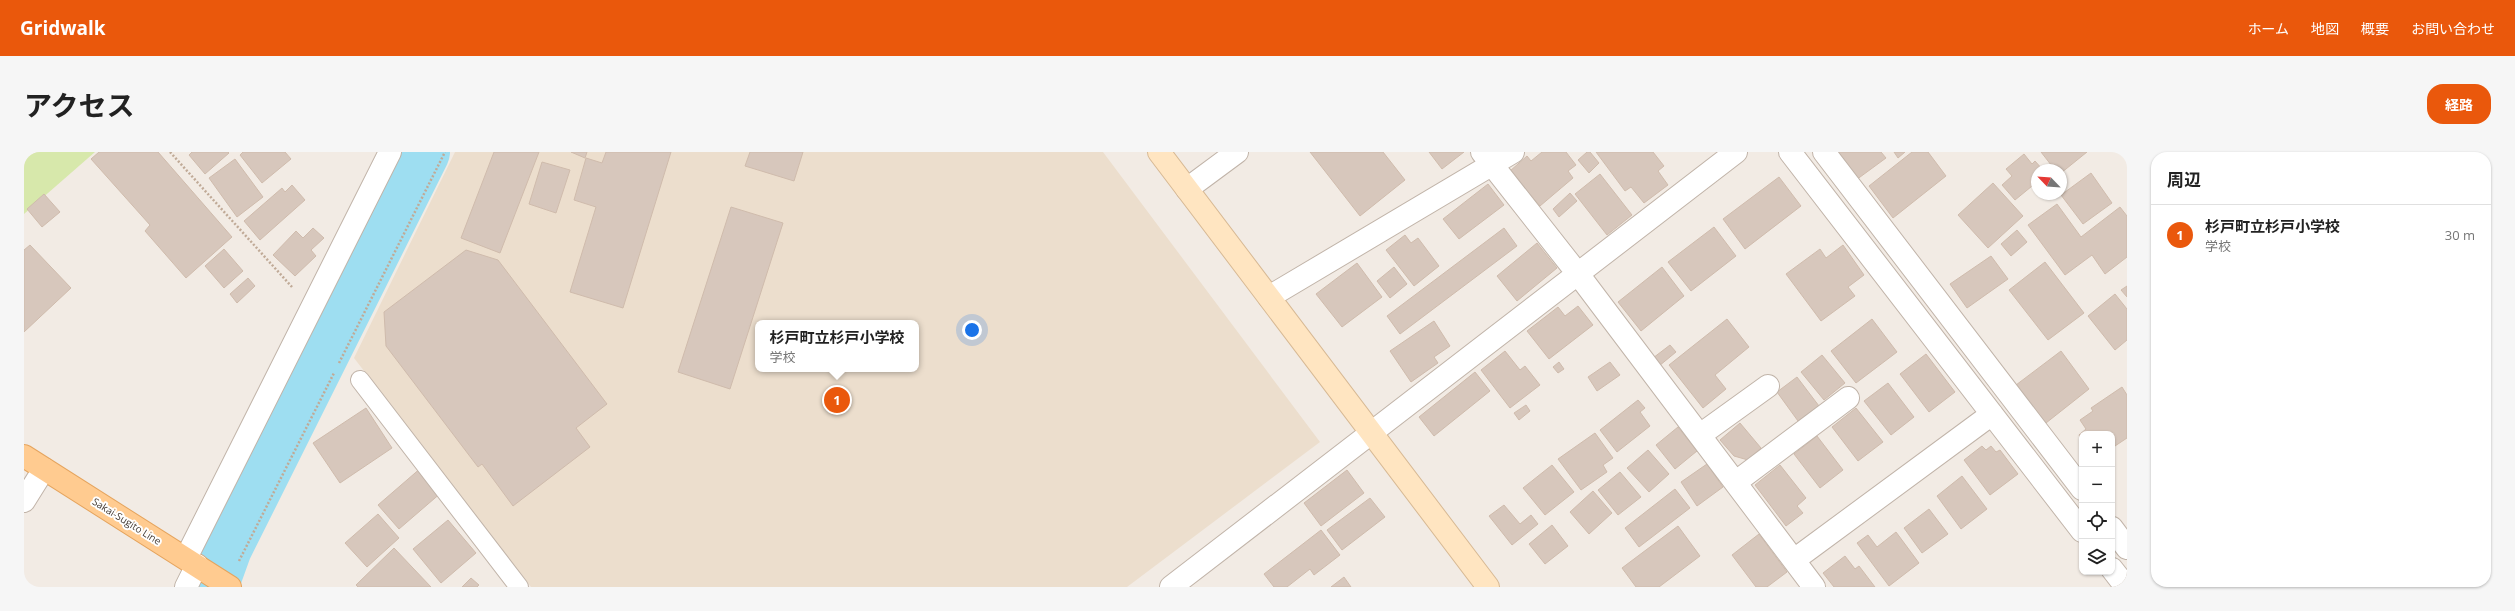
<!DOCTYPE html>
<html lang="ja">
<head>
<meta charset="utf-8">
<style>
	body { margin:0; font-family:"Open Sans","Noto Sans JP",sans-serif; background:#f6f6f6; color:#222 }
	.controls { position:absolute; right:12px; bottom:12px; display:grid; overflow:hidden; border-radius:8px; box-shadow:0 1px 3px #0004 }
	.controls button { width:36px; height:36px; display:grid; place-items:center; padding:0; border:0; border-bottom:1px solid #e0e0e0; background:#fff; color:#222; font:20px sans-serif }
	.compass { position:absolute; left:2007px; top:12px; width:36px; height:36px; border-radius:50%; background:#fff; box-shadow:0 1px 3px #0004; rotate:295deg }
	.you { position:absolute; left:948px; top:178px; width:14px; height:14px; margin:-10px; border:3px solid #fff; border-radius:50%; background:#1a73e8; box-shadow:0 0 0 6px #1a73e833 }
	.badge { display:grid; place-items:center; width:26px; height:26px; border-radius:50%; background:#ea580c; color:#fff; font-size:13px; font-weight:700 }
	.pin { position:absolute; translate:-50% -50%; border:2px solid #fff; box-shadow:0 1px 4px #0006 }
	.popup { position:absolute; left:731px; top:168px; width:164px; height:52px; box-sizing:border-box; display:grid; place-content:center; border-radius:8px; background:#fff; filter:drop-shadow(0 1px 3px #0005); font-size:13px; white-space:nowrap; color:#767676 }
	.popup b { font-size:15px; color:#222 }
	.popup::after { content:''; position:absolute; left:50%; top:100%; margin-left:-8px; border:8px solid transparent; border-top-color:#fff }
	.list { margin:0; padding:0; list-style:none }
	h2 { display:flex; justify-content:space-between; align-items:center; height:52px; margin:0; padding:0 16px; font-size:17px }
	h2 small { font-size:13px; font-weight:400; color:#767676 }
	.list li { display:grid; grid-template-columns:26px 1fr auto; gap:12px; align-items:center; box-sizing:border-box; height:60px; padding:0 16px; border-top:1px solid #e0e0e0 }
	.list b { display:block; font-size:15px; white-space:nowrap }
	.list p { margin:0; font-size:13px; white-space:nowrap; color:#767676 }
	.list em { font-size:13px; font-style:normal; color:#767676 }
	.icon { flex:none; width:22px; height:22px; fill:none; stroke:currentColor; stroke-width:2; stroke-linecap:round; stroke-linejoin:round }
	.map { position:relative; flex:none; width:2103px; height:435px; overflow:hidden; border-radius:16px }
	header { display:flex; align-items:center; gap:24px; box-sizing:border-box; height:56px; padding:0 20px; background:#ea580c; color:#fff }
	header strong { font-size:19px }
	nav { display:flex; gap:22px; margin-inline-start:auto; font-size:14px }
	.intro { display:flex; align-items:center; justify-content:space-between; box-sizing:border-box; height:96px; padding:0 24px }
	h1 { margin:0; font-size:28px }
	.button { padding:10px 18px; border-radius:16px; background:#ea580c; color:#fff; font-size:14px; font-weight:700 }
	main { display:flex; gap:24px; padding:0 24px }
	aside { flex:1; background:#fff; border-radius:16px; box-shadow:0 1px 3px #0004 }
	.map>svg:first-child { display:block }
	.education { fill:#ecdecd; fill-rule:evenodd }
	.green { fill:#d7e8ab }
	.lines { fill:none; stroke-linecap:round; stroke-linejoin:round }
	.river { stroke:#9edef1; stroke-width:56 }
	.building { fill:#d7c7bc; stroke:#cfbbac }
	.lane-casing { stroke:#c1b4a9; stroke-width:20 }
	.street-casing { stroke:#c1b4a9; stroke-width:24 }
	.secondary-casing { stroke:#d7b994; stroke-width:24 }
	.primary-casing { stroke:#e5a45e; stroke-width:24 }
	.path { stroke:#c0aa97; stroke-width:2.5; stroke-dasharray:2 2; stroke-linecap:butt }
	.lane { stroke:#fff; stroke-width:18 }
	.street { stroke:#fff; stroke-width:22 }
	.secondary { stroke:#ffe5c1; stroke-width:22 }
	.primary { stroke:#ffcb90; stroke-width:22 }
	.labels { text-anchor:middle; stroke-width:4; stroke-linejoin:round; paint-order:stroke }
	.street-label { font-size:10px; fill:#443b34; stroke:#fff }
</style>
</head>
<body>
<header>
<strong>Gridwalk</strong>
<nav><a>ホーム</a><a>地図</a><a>概要</a><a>お問い合わせ</a></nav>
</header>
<div class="intro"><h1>アクセス</h1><a class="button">経路</a></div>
<main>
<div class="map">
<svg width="2103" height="435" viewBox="0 0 2103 435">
	<rect width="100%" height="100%" fill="#f2ebe4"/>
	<path class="education" d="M431 0H1079L1296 290 1103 435H507L330 206ZM734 171H892V217H734Z"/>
	<path class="green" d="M0 0H71L0 62Z"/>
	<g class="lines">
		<path class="river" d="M186 435 200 396 398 0"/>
	</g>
	<path class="building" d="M75 0H134L208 85 162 126 121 79 126 73 67 7Z
		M168 0H204L205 1 181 22 165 3Z
		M219 0H261L267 7 238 31 216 3Z
		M470 0H515L476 101 437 86Z
		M547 0H563L561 6Z
		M582 0H647L599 156 546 140 572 55 550 48 562 6 578 11Z
		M726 0H779L770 29 721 14Z
		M1286 0H1359L1381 28 1336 64Z
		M1405 0H1440L1418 17Z
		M1518 0H1542L1552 13 1544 19 1549 26 1516 54 1486 19 1503 4 1507 9Z
		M1563 0H1566L1575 11 1565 21 1554 8Z
		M1572 0H1629L1640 14 1634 19 1644 33 1620 51 1607 35 1601 39Z
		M1811 0H1857L1862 6 1832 28Z
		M1870 0H1881L1874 6Z
		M1888 0H1904L1922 24 1869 66 1845 34Z
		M2017 0H2063L2037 21V18H2031Z
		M2000 2 2008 12 2011 9 2019 18H2013V30L1991 48 1978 33 1988 24 1982 17Z
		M211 7 239 45 213 65 185 26Z
		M518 10 546 18 532 61 505 52Z
		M2067 21 2088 51 2059 72 2037 43Z
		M1576 22 1608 63 1583 83 1551 42Z
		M1755 25 1777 54 1721 97 1699 67Z
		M1969 31 1999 64 1964 96 1934 63Z
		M1464 32 1480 53 1435 87 1419 67Z
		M268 33 281 48 236 88 220 69 258 36 261 40Z
		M1546 41 1553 49 1535 65 1529 57Z
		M20 42 36 60 18 75 3 57Z
		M2033 52 2057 85 2096 55 2103 64V105L2081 122 2068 103 2041 123 2004 73Z
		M707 55 759 71 706 237 654 220Z
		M1690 75 1712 104 1667 139 1644 110Z
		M289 76 300 86 287 98 292 104 271 124 249 103 272 79 279 86Z
		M1480 76 1493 94 1376 182 1363 164Z
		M1993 78 2003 90 1987 104 1977 92Z
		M1381 83 1387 91 1394 86 1415 114 1390 134 1362 98Z
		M1513 91 1533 116 1493 149 1473 124Z
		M6 93 47 136 0 180V98Z
		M1819 93 1840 123 1824 135 1831 144 1797 169 1762 122 1796 97 1802 106Z
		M200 97 219 119 200 136 181 114Z
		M442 98 474 108 583 252 552 276 566 295 489 354 458 312 454 315 362 194 360 160Z
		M1967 104 1984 127 1943 156 1926 132Z
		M2021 110 2060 161 2024 188 1985 138Z
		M1333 111 1358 145 1318 175 1292 142Z
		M1370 115 1383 132 1366 146 1353 129Z
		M1638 115 1660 144 1617 179 1594 150Z
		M224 126 231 134 213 151 206 142Z
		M2103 134V145L2097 138Z
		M2091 142 2103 157V188L2091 198 2064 164Z
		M1554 154 1569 173 1525 207 1503 179 1534 155 1541 164Z
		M1703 167 1725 195 1691 223 1702 237 1679 256 1645 213Z
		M1848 167 1873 200 1832 231 1807 199Z
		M1410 169 1426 194 1410 205 1414 211 1387 230 1366 199Z
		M1646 193 1652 200 1635 214 1629 206Z
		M1481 199 1496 218 1501 214 1516 233 1486 256 1457 218Z
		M2037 199 2065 237 2022 271 1992 233Z
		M1902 202 1931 240 1905 260 1876 222Z
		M1798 203 1821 231 1800 248 1777 220Z
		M1535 210 1540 217 1534 221 1529 215Z
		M1586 210 1596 223 1573 239 1564 225Z
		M1451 220 1466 239 1410 284 1395 265Z
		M1773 225 1795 254 1774 269 1753 240Z
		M1864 231 1890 265 1867 283 1840 249Z
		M2098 235 2103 243V286L2088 296V282H2058V288L2055 283 2062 277 2056 268 2069 259 2067 256Z
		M1614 248 1621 256 1616 260 1626 274 1593 300 1576 278Z
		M1502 253 1506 259 1495 268 1490 261Z
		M342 256 368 296 316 331 289 291Z
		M1832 256 1859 290 1834 309 1808 275Z
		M1716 271 1737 296 1724 308 1710 304 1696 288Z
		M1654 275 1673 299 1651 317 1632 293Z
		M1571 281 1589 306 1579 313 1583 320 1557 338 1534 307Z
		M1793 284 1819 318 1796 336 1770 302Z
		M1958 294 1962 298 1967 294 1972 300 1976 298 1994 322 1966 343 1940 308Z
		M1624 298 1645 322 1625 340 1603 316Z
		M1683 312 1699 335 1673 354 1657 330Z
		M1528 313 1550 340 1521 363 1499 336Z
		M1756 313 1782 346 1773 354 1779 361 1762 374 1731 333Z
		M398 315 418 340 375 377 354 353Z
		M1323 318 1340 341 1297 374 1280 351Z
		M1596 320 1617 345 1594 363 1574 338Z
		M1938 324 1963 357 1937 377 1913 344Z
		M1651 337 1666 356 1615 395 1601 376Z
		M1569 339 1588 361 1565 382 1546 360Z
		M1346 346 1361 365 1318 398 1303 378Z
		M1480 353 1496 372 1507 363 1514 372 1488 393 1465 364Z
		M1905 357 1924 382 1898 401 1880 376Z
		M354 362 375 386 343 415 321 391Z
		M424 368 452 401 417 431 389 397Z
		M1528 373 1544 394 1521 412 1505 392Z
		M1654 374 1676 404 1635 435H1612L1598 416Z
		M1297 378 1316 403 1290 423 1286 417 1263 435H1250L1240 422Z
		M1872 380 1895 411 1865 434 1833 391 1844 383 1853 395Z
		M1735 382 1763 420 1743 435H1732L1708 403Z
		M370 396 407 435H334L332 433Z
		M1821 404 1831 417 1835 414 1851 435H1810L1799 421Z
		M1320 425 1327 435H1307Z
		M447 426 455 433 453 435H438Z"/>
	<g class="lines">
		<defs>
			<path id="lane" d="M336 228 495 435"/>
			<path id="street" d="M1458 0 1554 122 1790 435
				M1766 0 2058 379
				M1800 0 2058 337
				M1163 37 1213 0
				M1245 145 1489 0
				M1676 283 1744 234
				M1712 330 1824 246
				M0 349 20 317
				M2088 376 2103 396
				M162 406 366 0
				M1770 408 1968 262
				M2088 417 2102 435
				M162 435 173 413
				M1147 435 1712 0"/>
			<path id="secondary" d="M1135 0 1464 435"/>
			<path id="primary" d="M0 304 206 435"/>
		</defs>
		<use href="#lane" class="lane-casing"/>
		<use href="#street" class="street-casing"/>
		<use href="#secondary" class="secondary-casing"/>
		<use href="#primary" class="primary-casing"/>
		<path class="path" d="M146 0 268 135
			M315 211 421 0
			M215 409 310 221"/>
		<use href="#lane" class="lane"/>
		<use href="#street" class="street"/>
		<use href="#secondary" class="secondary"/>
		<use href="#primary" class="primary"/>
	</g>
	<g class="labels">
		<g class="street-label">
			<text transform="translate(103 369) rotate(32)" y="4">Sakai-Sugito Line</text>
		</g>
	</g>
</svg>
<div class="controls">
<button>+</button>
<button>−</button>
<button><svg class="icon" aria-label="locate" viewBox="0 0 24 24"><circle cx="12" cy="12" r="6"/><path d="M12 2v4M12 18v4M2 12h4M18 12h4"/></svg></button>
<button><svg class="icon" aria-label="layers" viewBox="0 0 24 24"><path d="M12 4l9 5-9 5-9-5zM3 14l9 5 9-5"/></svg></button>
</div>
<svg class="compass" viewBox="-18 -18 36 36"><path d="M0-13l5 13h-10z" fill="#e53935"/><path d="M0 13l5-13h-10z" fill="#767676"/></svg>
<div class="you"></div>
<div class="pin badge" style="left:813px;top:248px">1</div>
<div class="popup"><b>杉戸町立杉戸小学校</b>学校</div>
</div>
<aside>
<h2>周辺<small></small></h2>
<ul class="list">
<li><span class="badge">1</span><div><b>杉戸町立杉戸小学校</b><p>学校</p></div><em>30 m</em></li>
</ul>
</aside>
</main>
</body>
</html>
